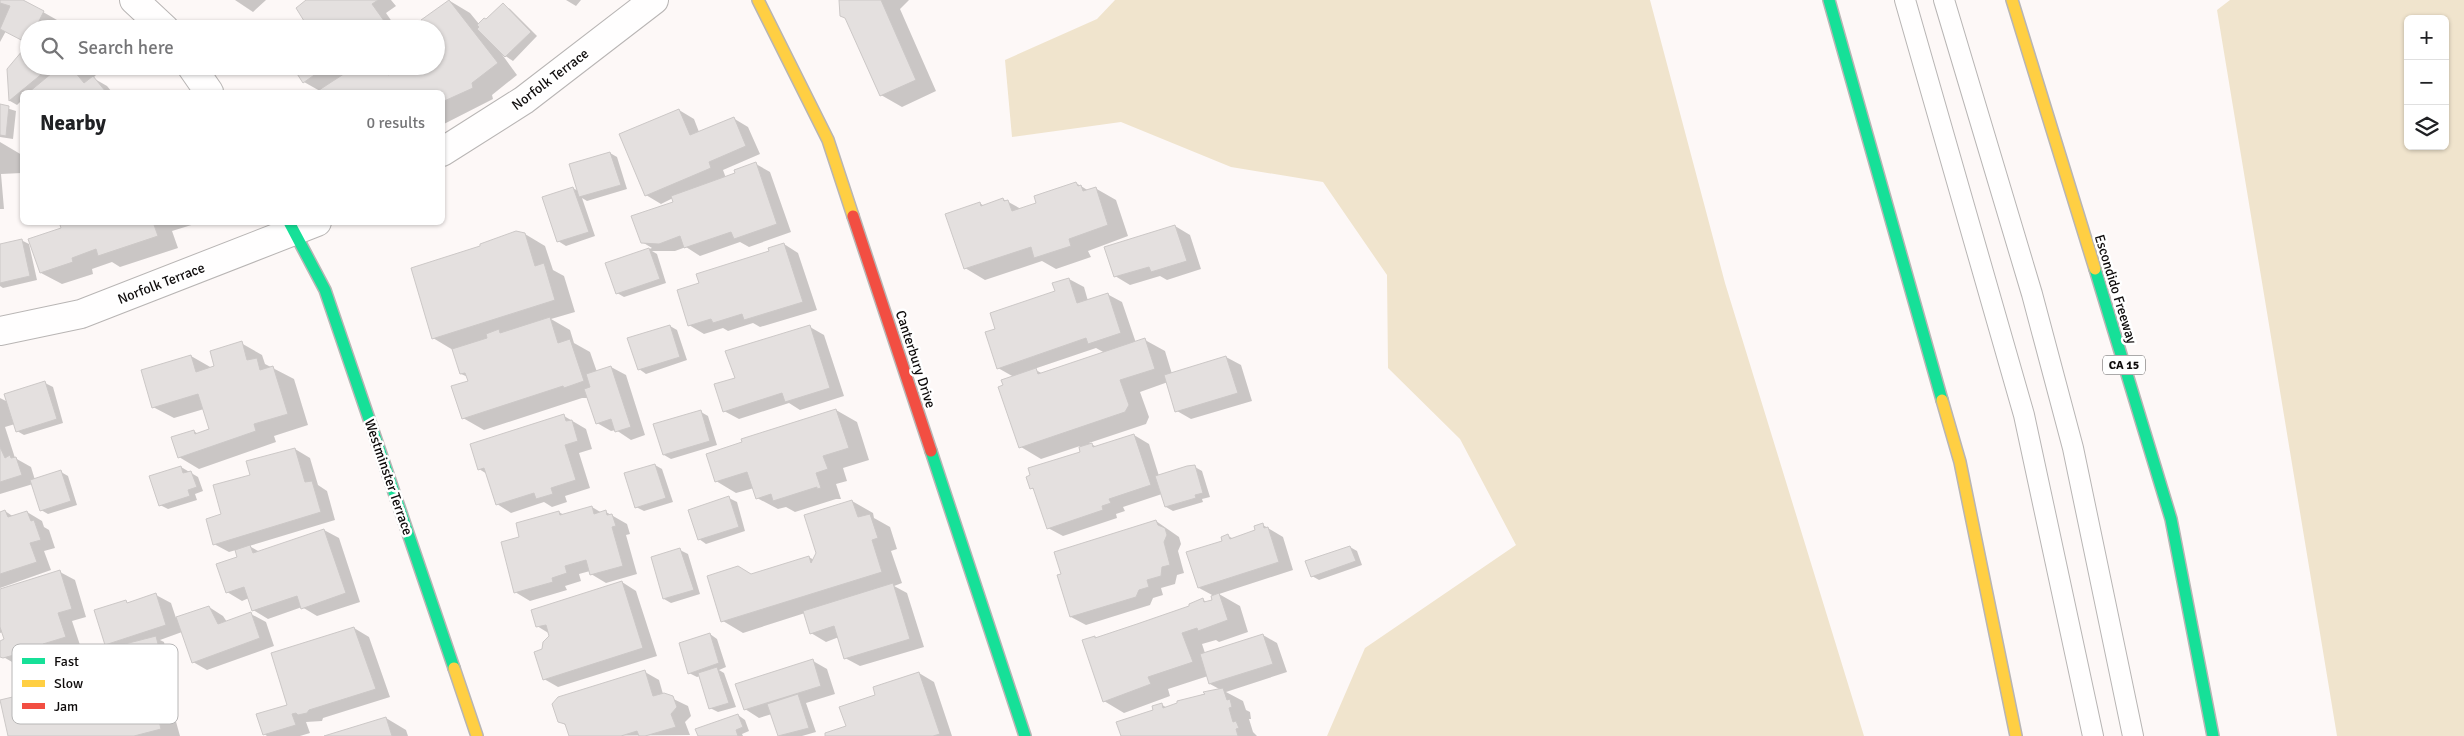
<!DOCTYPE html>
<html lang="en">
<head>
<meta charset="utf-8">
<style>
	body { margin:0; font-family:Signika,sans-serif; background:#f6f6f6; color:#202124 }
	.controls { position:absolute; right:15px; top:15px; display:grid; overflow:hidden; border-radius:8px; box-shadow:0 1px 4px #0004 }
	.controls button { width:45px; height:45px; display:grid; place-items:center; padding:0; border:0; border-bottom:1px solid #e0e0e0; background:#fff; color:#202124; font:25px sans-serif }
	.list { margin:0; padding:0; list-style:none }
	h2 { display:flex; justify-content:space-between; align-items:center; height:65px; margin:0; padding:0 20px; font-size:21px }
	h2 small { font-size:16px; font-weight:400; color:#757577 }
	.icon { flex:none; width:28px; height:28px; fill:none; stroke:currentColor; stroke-width:2; stroke-linecap:round; stroke-linejoin:round }
	.map { position:relative; flex:none; width:2464px; height:736px; overflow:hidden }
	.search { position:absolute; background:#fff; box-shadow:0 1px 4px #0004; left:20px; top:20px; width:425px; height:55px; display:flex; align-items:center; gap:12px; box-sizing:border-box; padding:0 18px; border-radius:28px; color:#757577; font-size:19px }
	.panel { position:absolute; background:#fff; box-shadow:0 1px 4px #0004; left:20px; top:90px; width:425px; height:135px; border-radius:8px }
	.map>svg:first-child { display:block }
	.green { fill:#f0e4cd; fill-rule:evenodd }
	.shadow { fill:#0003; fill-rule:evenodd }
	.building { fill:#e4e0df; stroke:#ccc8c7 }
	.lines { fill:none; stroke-linecap:round; stroke-linejoin:round }
	.lane-casing { stroke:#b8b5b4; stroke-width:22 }
	.street-casing { stroke:#b8b5b4; stroke-width:30 }
	.fast-casing { stroke:#b8b5b4; stroke-width:14 }
	.slow-casing { stroke:#b8b5b4; stroke-width:14 }
	.jam-casing { stroke:#b8b5b4; stroke-width:14 }
	.lane { stroke:#fffefe; stroke-width:20 }
	.street { stroke:#fffefe; stroke-width:28 }
	.fast { stroke:#16e098; stroke-width:11 }
	.slow { stroke:#ffcf43; stroke-width:11 }
	.jam { stroke:#f24e42; stroke-width:11 }
	.labels { text-anchor:middle; stroke-width:5; stroke-linejoin:round; paint-order:stroke }
	.shield { fill:#fff; stroke:#565454; stroke-width:1 }
	.shield-label { font-size:12px; font-weight:bold; fill:#0e0b0b }
	.street-label { font-size:14px; fill:#0e0b0b; stroke:#fff }
	.key { fill:#fff; stroke:#b7b6b6; stroke-width:1 }
	.key-label { font-size:14px; fill:#0e0b0b }
</style>
</head>
<body>
<div class="map">
<svg width="2464" height="736" viewBox="0 0 2464 736">
	<rect width="100%" height="100%" fill="#fdf8f7"/>
	<path class="green" d="M1115 0H1650L1725 283 1864 736H1327L1365 648 1516 545 1460 439 1388 368 1387 275 1323 182 1231 167 1121 122 1012 137 1005 60 1097 19Z
		M2230 0H2464V736H2337L2217 10ZM2408 19H2445V146H2408Z"/>
	<path class="shadow" d="M0 0H22L64 24 61 29H29V43L6 31 0 42Z
		M235 0H266L253 12Z
		M308 0H391L396 6 386 13 397 29H311Z
		M566 0H581L576 6Z
		M841 0H909L900 9 936 91 902 107 881 95Z
		M450 1 470 13 479 24 487 21 503 5 510 9 537 36 513 61 501 53 517 75 492 95 493 99 442 125V92H318L320 91 304 82 293 66H353L344 72 346 74 358 66H391L397 72 436 66 444 50 436 29 423 20Z
		M29 46V66H50L55 72 59 68 58 66H88L96 75 93 78 107 86 112 92H22V100L17 105 10 101 9 69Z
		M0 106 16 111 13 139 0 137Z
		M679 110 694 119 699 132 733 118 748 127 760 154 723 170 726 178 756 164 770 172 791 232 749 247 740 242 700 256 686 247 675 251H652L657 254 666 283 624 297 617 293 607 264 652 248 642 242 675 202 673 198 661 204 646 195Z
		M0 142 22 155V173L1 174 4 209H0Z
		M610 153 617 157 627 189 587 201 582 198 595 236 566 246 558 241 573 188 578 191Z
		M1076 183 1089 191 1095 188 1116 200 1128 236 1088 251 1091 257 1056 269 1042 261 985 280 965 268 980 203 984 206 1003 199 1021 209 1038 204Z
		M61 222H198V223L172 231 178 248 120 267 112 262 92 269 93 274 62 284 41 273 63 229Z
		M1175 226 1190 235 1201 269 1167 280 1160 276 1130 285 1115 276Z
		M525 234 545 246 553 270 564 276 575 312 551 319 570 330 574 343 590 352 597 372 611 367 626 375 645 435 631 440 616 430 611 431 597 423 589 398H582L484 430 463 418 469 382 468 377 461 374 453 350 433 338Z
		M21 240 29 244 37 280 3 288 0 286V245Z
		M784 244 798 253 817 310 760 327 753 323 728 331 723 328 704 334 689 325 701 284Z
		M1069 279 1084 287 1088 301 1107 294 1122 302 1136 343 1145 340 1165 351 1172 374 1226 357 1241 365 1252 401 1191 419 1177 411 1168 382 1140 392 1149 417 1146 424 1089 443 1097 447 1134 435 1149 444 1159 476 1195 467 1202 471 1210 497 1202 499 1203 502 1173 511 1166 507 1162 494 1123 507 1125 511 1116 514 1117 518 1063 536 1048 528 1036 491 1031 488 1081 452 1080 446 1041 459 1021 447 1014 377 998 368 997 330 1056 292ZM1096 348 1105 353 1043 374 1034 369Z
		M670 326 677 330 687 360 646 374 639 369Z
		M810 327 824 335 844 396 800 410 789 403 739 419 724 411 736 379Z
		M241 343 262 355 265 364 294 379 308 425 274 436 276 442 199 469 179 457 194 431 198 434 210 430 204 409 174 418 153 407 191 356 212 368Z
		M45 383 53 387 63 423 24 435 17 431 15 424 5 427 15 458 31 467 35 480 61 472 68 476 77 505 48 514 41 510 33 484 0 494V398L8 402Z
		M836 410 857 422 869 460 843 468 847 481 836 484 841 499H836L795 512 786 507 778 509 757 498 754 488 736 493 716 481Z
		M701 412 708 416 717 445 671 459 664 455Z
		M564 416 586 429 592 449 579 453 590 488 565 496 567 502 552 507 544 502 511 513 497 504 487 474 479 469Z
		M295 449 310 458 318 485 327 491 335 520 249 546 260 552 324 530 339 538 360 602 317 616 302 607 268 619 253 610 249 598 242 601 227 592 238 558 236 550 229 552 214 544 223 515 252 476Z
		M655 465 662 469 673 502 644 511 636 507Z
		M181 467 198 477 203 491 195 494 197 500 168 509 160 505Z
		M729 498 737 502 745 531 706 544 699 539Z
		M852 501 873 513 874 518 890 527 897 549 891 551 902 583 894 586 907 593 924 647 860 666 845 658 839 637 826 642 811 633 805 613 743 633 723 621 752 575 809 557 814 560Z
		M592 507 602 513 606 512 627 524 630 534 626 535 637 574 606 583 591 574 590 571 579 574 581 581 565 586 567 590 530 601 515 592 521 538 559 512 564 515Z
		M5 511 14 517 27 512 42 521 44 527 49 530 55 548 44 551 51 570 0 588V513Z
		M1156 521 1179 537 1181 544 1178 551 1184 573 1177 575 1175 584 1161 588 1163 595 1153 598 1150 605 1086 625 1071 617 1063 574Z
		M1263 525 1283 537 1293 570 1219 594 1240 606 1248 632 1219 642 1216 640 1202 644 1205 653 1263 635 1277 643 1287 672 1226 692 1243 701 1246 710 1250 712 1251 719H1249L1253 732 1257 736H1122L1161 704 1167 708 1211 691 1221 690 1210 684 1208 676 1168 689 1170 696 1124 713 1104 701 1095 637 1097 639 1191 607 1203 600 1207 602 1214 601V596L1199 588 1224 542 1228 536 1234 539 1257 531Z
		M1350 547 1357 551 1362 565 1319 580 1312 576Z
		M680 550 688 554 700 594 671 603 664 599Z
		M60 572 75 580 86 617 72 621 80 645 57 653 59 658 31 667 26 663 19 666 0 655V642L6 640 3 632 0 633V590Z
		M622 582 636 591 657 656 558 687 544 679V650L551 637 550 634 537 626Z
		M156 595 171 603 176 618 209 607 223 616 227 622 251 614 266 622 274 646 207 670 193 662 182 632 160 640 164 642 171 672 137 680 130 676 124 652 121 653 106 645 96 611 125 602 129 604Z
		M354 628 369 637 390 697 323 718 322 721 306 722 310 733 300 736H267L264 734Z
		M710 634 717 639 726 667 719 670 724 673 736 707 718 712 710 708 700 676 697 677 689 673Z
		M813 661 827 669 835 694 806 703 816 732 802 736H779L772 714 759 718 745 709Z
		M645 672 659 680 663 694 688 706 691 716 685 722 690 735 570 736 567 726 559 721Z
		M919 673 934 682 952 736H827L847 727 877 695Z
		M95 679 115 691 121 714 155 706 175 718 180 736H11L42 691 47 694Z
		M738 715 745 720 749 731 742 734 743 736H699Z
		M386 718 406 730 408 736H329Z"/>
	<path class="building" d="M0 0H23L44 11 35 29H29L27 43 0 29 10 6 0 3Z
		M306 0H378L372 4 387 25 382 29H309L296 8Z
		M449 0 498 63 472 83 473 88 442 102V92H316L356 66H382L388 75 406 66H436V52L442 50 436 41V29H427L421 20Z
		M839 0H881L916 80 880 96 845 18 840 16Z
		M503 3 531 32 505 57 477 29 479 27 477 25 484 18 486 19Z
		M28 44 29 66 49 68 9 101 7 69Z
		M56 66H82L75 72 84 83 93 76 106 92H29L58 68Z
		M292 66H327L303 83Z
		M0 104 9 106 6 136 0 135Z
		M679 109 690 135 734 117 746 146 709 162 711 168 645 196 619 134Z
		M610 152 621 185 579 197 569 164Z
		M756 162 777 224 734 239 731 232 684 248 680 236 659 244 641 243 631 216 673 202 671 196 735 173 734 170Z
		M1076 182 1078 186 1081 185 1083 191 1096 187 1108 225 1069 239 1071 246 1034 258 1031 247 964 269 945 214 980 202 981 206 1003 198 1004 201 1008 200 1012 211 1036 203 1034 196Z
		M573 187 589 232 557 242 542 197Z
		M59 222H153L158 236 98 256 96 249 72 258 73 262 40 273 28 239 61 228Z
		M1175 225 1187 261 1151 272 1149 267 1114 277 1104 247Z
		M516 231 525 233 535 266 544 263 555 300 432 339 411 268 480 246V244Z
		M22 239 30 276 0 283V244Z
		M784 243 803 302 744 320 742 314 713 323 711 319 688 326 677 290 699 283 696 274 769 251 768 248Z
		M649 248 660 279 616 294 605 263Z
		M1069 278 1077 303 1108 293 1121 333 1088 344 1086 338 997 369 985 332 995 329 990 313 1055 291 1052 283Z
		M550 317 558 343 570 339 584 381 564 388 563 386 462 419 451 386 468 381 465 373 460 374 452 349 487 338 486 334 499 329 500 333Z
		M670 325 680 357 638 370 627 338Z
		M810 325 830 388 785 402 782 393 723 412 714 384 735 378 725 351Z
		M1145 338 1155 369 1120 380 1129 405 1125 412 1019 448 998 387 1003 385 1001 380 1036 368 1038 374Z
		M242 341 247 360 257 358 260 370 273 366 288 414 254 424 256 431 178 458 171 437 194 430 195 434 209 429 198 394 152 408 141 370 191 355 196 372 214 366 210 351Z
		M1226 356 1238 393 1175 412 1164 375Z
		M611 366 631 427 615 432 611 419 596 424 584 389 590 387 586 374Z
		M45 381 57 419 16 432 4 394Z
		M836 409 849 448 823 456 828 469 816 473 821 488 817 489V487L773 501 771 494 756 499 747 472 715 482 706 454 742 442 741 439Z
		M701 410 710 441 663 455 653 424Z
		M564 414 566 421 572 420 578 441 565 445 576 480 551 488 553 494 536 499 534 493 496 505 484 468 478 470 470 444Z
		M1134 434 1151 485 1109 499 1111 503 1102 506 1103 510 1047 529 1033 488 1030 489 1026 477 1030 475 1028 468 1080 452 1079 447 1092 443 1093 447Z
		M0 447 5 458 10 455 11 458 16 457 22 475 0 482Z
		M295 448 305 482 312 481 321 512 213 545 206 519 221 514 213 485 250 475 246 461Z
		M655 464 666 498 635 508 624 473Z
		M1195 465 1203 493 1195 495 1196 498 1165 507 1155 476 1187 466Z
		M181 466 183 473 191 471 197 487 188 490 190 496 159 506 149 476Z
		M61 470 71 501 40 511 30 480Z
		M729 496 739 527 698 540 688 510Z
		M852 500 858 517 870 514 878 538 872 540 882 572 721 622 707 576 738 566 751 574 809 556 811 563 816 553 804 515Z
		M592 506 594 514 606 510 607 515 612 514 616 526 612 527 623 566 590 575 586 560 565 566 567 573 552 578 553 582 514 593 501 542 519 537 516 523 559 511 560 515Z
		M5 510 8 517 27 511 31 521 34 520 41 540 30 543 37 562 0 574V512Z
		M1156 520 1158 525 1165 528 1167 535 1164 542 1170 565 1162 567 1161 576 1147 580 1149 587 1139 590 1136 597 1070 617 1057 575 1061 574 1054 552Z
		M1263 523 1264 528 1268 527 1279 562 1198 588 1186 552 1222 541 1221 537 1228 534 1230 539 1255 530 1254 526Z
		M324 529 346 593 301 609 297 596 252 611 244 587 226 593 216 564 237 557 235 550 250 545 253 553Z
		M1350 546 1356 561 1311 577 1305 561Z
		M680 548 694 590 663 599 651 557Z
		M60 570 72 609 58 613 66 637 43 644 45 650 15 659 14 655 3 658 0 657V641L4 639 0 627V589Z
		M622 581 643 648 543 680 534 652 542 649 543 642 549 636 546 625 536 627 531 610Z
		M893 583 910 639 844 659 834 626 810 634 803 611Z
		M156 593 166 625 105 645 94 610 126 600 127 603Z
		M1219 593 1228 620 1198 631 1197 628 1182 633 1193 662 1148 677 1151 684 1103 702 1082 640 1095 636V638L1137 624 1189 606V604L1203 598 1204 602 1212 600 1211 596Z
		M209 606 218 624 251 612 260 638 192 663 176 617Z
		M354 627 376 689 309 710 307 713 298 715 296 713 292 714 296 725 263 735 256 714 287 705 271 653Z
		M710 633 719 663 688 674 679 643Z
		M1263 634 1273 664 1209 684 1200 654Z
		M156 636 164 668 129 676 121 645Z
		M813 659 821 686 744 710 735 684Z
		M717 667 729 703 709 709 698 673Z
		M645 670 653 696 664 693 673 696 677 707 671 714 676 727 645 736H639L637 731 621 736H569L565 724 558 722 552 704 558 697Z
		M919 672 940 734 933 736H825V733L846 726 839 707 875 695 873 687Z
		M95 678 103 712 111 711 112 715 155 705 161 729 134 736H8L0 700 42 690 44 694 55 691 54 688Z
		M1223 688 1227 700 1230 699 1232 707 1229 708 1233 722 1236 721 1239 728 1236 729 1238 736H1121L1116 722 1153 710 1152 706 1162 703 1163 708 1177 703V701L1205 694 1203 692Z
		M798 694 809 728 778 736 767 704Z
		M738 714 743 727 736 730 738 736H698L695 729Z
		M386 717 392 736H324Z"/>
	<g class="lines">
		<defs>
			<path id="lane" d="M1905 0 2024 415 2093 736
				M1944 0 2032 294 2073 448 2133 736"/>
			<path id="street" d="M134 0 165 29
				M191 66 209 92
				M442 152 524 100 654 0
				M0 331 81 314 317 222"/>
			<path id="fast" d="M1829 0 1942 400
				M289 222 325 290 454 668
				M2095 269 2171 519 2213 736
				M931 451 1025 736"/>
			<path id="slow" d="M758 0 828 140 853 216
				M2012 0 2095 269
				M1942 400 1960 462 2016 736
				M454 668 477 736"/>
			<path id="jam" d="M853 216 931 451"/>
		</defs>
		<use href="#lane" class="lane-casing"/>
		<use href="#street" class="street-casing"/>
		<use href="#fast" class="fast-casing"/>
		<use href="#slow" class="slow-casing"/>
		<use href="#jam" class="jam-casing"/>
		<use href="#lane" class="lane"/>
		<use href="#street" class="street"/>
		<use href="#fast" class="fast"/>
		<use href="#slow" class="slow"/>
		<use href="#jam" class="jam"/>
	</g>
	<g class="labels">
		<rect class="shield" x="2103" y="355.5" width="42" height="19" rx="4"/>
		<g class="shield-label">
			<text x="2124" y="369">CA 15</text>
		</g>
		<g class="street-label">
			<text transform="translate(550 79) rotate(-37)" y="5">Norfolk Terrace</text>
			<text transform="translate(161 283) rotate(-21)" y="5">Norfolk Terrace</text>
			<text transform="translate(2116 289) rotate(73)" y="5">Escondido Freeway</text>
			<text transform="translate(916 359) rotate(72)" y="5">Canterbury Drive</text>
			<text transform="translate(389 477) rotate(71)" y="5">Westminster Terrace</text>
		</g>
	</g>
	<rect x="12" y="644" width="166" height="80" rx="8" class="key"/>
	<rect x="22" y="658" width="23" height="6" fill="#16e098"/>
	<rect x="22" y="680" width="23" height="7" fill="#ffcf43"/>
	<rect x="22" y="703" width="23" height="6" fill="#f24e42"/>
	<g class="key-label">
		<text x="54" y="666">Fast</text>
		<text x="54" y="688">Slow</text>
		<text x="54" y="711">Jam</text>
	</g>
</svg>
<div class="controls">
<button>+</button>
<button>−</button>
<button><svg class="icon" aria-label="layers" viewBox="0 0 24 24"><path d="M12 4l9 5-9 5-9-5zM3 14l9 5 9-5"/></svg></button>
</div>
<div class="search"><svg class="icon" aria-label="search" viewBox="0 0 24 24"><circle cx="10" cy="10" r="6"/><path d="M15 15l6 6"/></svg>Search here</div>
<section class="panel">
<h2>Nearby<small>0 results</small></h2>
<ul class="list">
</ul>
</section>
</div>
</body>
</html>
